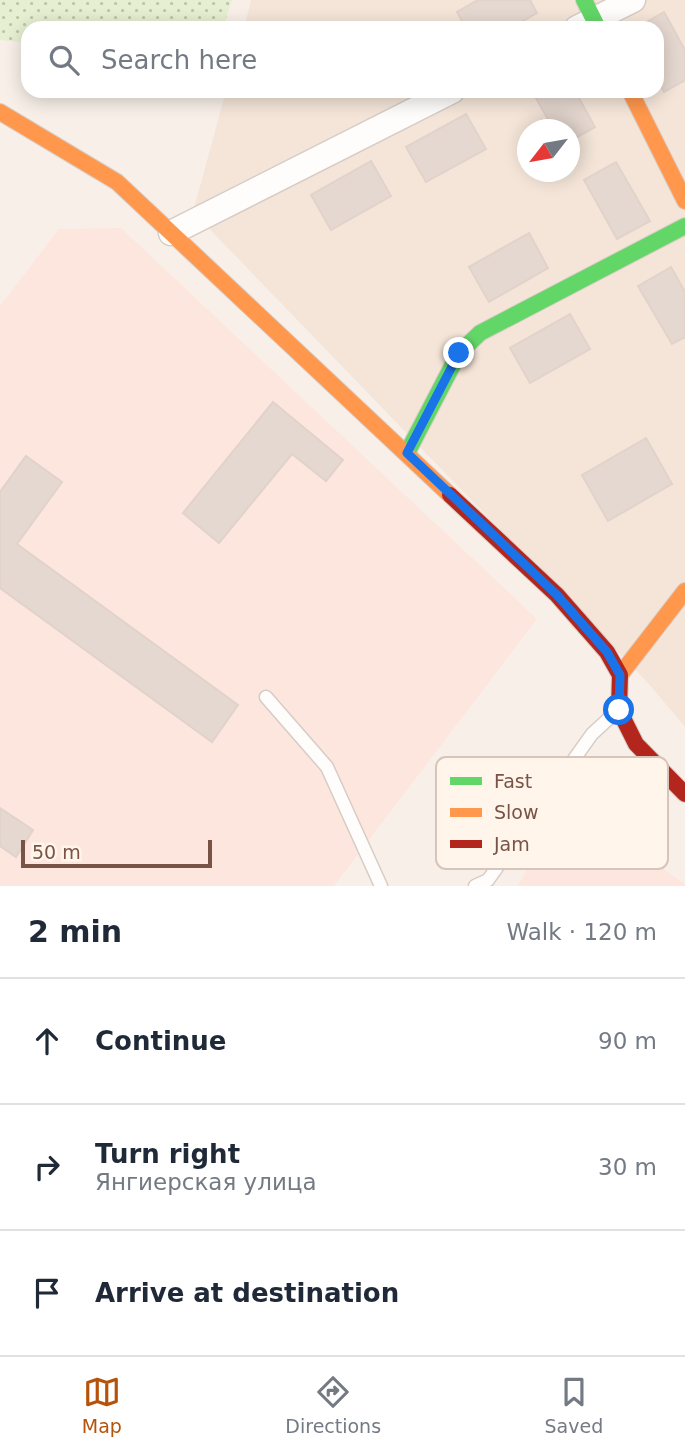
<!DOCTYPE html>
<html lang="en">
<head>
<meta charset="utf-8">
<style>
	body { margin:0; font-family:"DejaVu Sans",sans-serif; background:#f2f2f3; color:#1f2937 }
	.compass { position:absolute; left:517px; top:119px; width:63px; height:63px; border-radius:50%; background:#fff; box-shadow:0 4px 18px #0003; rotate:239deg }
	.scale { position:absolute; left:21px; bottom:18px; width:191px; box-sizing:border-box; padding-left:7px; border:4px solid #795346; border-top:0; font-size:19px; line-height:24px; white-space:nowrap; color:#795346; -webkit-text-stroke:5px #fff5eb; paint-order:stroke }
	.stop { position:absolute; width:21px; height:21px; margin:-16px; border:5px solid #1a73e8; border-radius:50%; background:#fff }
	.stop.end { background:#1a73e8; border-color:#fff; box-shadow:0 2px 7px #0008 }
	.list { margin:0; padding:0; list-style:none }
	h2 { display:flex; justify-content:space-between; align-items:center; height:91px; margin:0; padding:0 28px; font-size:30px }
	h2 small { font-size:23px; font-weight:400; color:#747a83 }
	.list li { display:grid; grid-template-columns:46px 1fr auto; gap:21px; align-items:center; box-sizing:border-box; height:126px; padding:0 28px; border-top:2px solid #e0e1e3 }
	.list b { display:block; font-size:26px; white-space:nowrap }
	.list p { margin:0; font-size:23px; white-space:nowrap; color:#747a83 }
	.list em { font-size:23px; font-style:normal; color:#747a83 }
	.icon { flex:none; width:38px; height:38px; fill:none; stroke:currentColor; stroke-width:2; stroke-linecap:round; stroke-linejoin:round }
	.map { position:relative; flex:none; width:685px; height:886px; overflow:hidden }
	.search { position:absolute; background:#fff; box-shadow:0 4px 18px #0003; left:21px; right:21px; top:21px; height:77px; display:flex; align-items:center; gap:18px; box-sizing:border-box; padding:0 24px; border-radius:21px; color:#747a83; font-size:26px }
	.sheet { height:469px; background:#fff }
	nav { display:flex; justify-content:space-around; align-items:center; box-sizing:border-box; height:98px; border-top:2px solid #e0e1e3; background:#fff; font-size:19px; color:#747a83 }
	nav a { display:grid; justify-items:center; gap:4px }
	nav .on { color:#b45309 }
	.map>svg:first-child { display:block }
	.residential { fill:#f4e5d8; fill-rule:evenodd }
	.commercial { fill:#fce6de }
	.grass { fill:url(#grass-dots) }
	.building { fill:#e5d8d0; stroke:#e1d2ca; stroke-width:2 }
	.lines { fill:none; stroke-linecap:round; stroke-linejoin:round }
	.lane-casing { stroke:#d6ccc5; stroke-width:15 }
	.street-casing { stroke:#d6ccc5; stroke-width:27 }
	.fast-casing { stroke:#d9cdc6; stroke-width:18 }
	.slow-casing { stroke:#d9cdc6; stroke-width:18 }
	.jam-casing { stroke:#d9cdc6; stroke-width:18 }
	.lane { stroke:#fefdfc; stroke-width:12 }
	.street { stroke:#fefdfc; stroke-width:24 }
	.fast { stroke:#63d668; stroke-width:16 }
	.slow { stroke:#ff974d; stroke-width:16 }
	.jam { stroke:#b3261e; stroke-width:16 }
	.route { stroke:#1a73e8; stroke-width:9 }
	.key { fill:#fff5eb; stroke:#d7c4ba; stroke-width:2 }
	.key-label { font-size:19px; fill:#795346 }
</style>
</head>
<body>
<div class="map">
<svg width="685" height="886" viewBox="0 0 685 886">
	<defs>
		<pattern id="grass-dots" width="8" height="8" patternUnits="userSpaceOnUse" patternTransform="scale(1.75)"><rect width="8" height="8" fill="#e6efd1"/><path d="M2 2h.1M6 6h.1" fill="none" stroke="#bfc4ab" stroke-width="1.8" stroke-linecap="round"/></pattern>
	</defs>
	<rect width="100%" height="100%" fill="#f8f0e8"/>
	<path class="residential" d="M251 0H685V727L647 682 193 212 226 91H657V28H244ZM528 130H570V172H528Z"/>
	<path class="commercial" d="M121 228 537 619 334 886H0V306L59 229Z
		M564 800 685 884V886H518Z"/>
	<path class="grass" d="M0 0H232L223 28H28V43L0 40Z"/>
	<path class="building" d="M478 0H530L537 13 510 28H466L457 12Z
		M664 12 685 50V80L664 92 657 80V28H636Z
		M532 91H575L595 127 570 141V130H554Z
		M466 114 486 149 426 182 406 147Z
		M371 161 391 196 331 230 311 195Z
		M616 162 650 221 617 239 584 180Z
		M529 233 548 268 489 302 469 267Z
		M671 267 685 292V337L672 344 638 286Z
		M570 314 590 349 530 383 510 348Z
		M273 402 343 460 326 481 292 454 219 543 183 513Z
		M646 438 672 484 608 521 582 475Z
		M26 456 62 482 17 544 238 705 212 742 0 588V492Z
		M0 808 33 830 16 857 0 846Z"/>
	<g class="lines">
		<defs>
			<path id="lane" d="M266 697 327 767 381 886
				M475 886 488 880 592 734 617 711"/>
			<path id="street" d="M577 28 633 0
				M171 233 452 91"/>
			<path id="fast" d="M584 0 598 28
				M407 453 459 353 480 333 685 226"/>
			<path id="slow" d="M630 91 685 201
				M0 112 117 182 450 495
				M620 675 685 591"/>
			<path id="jam" d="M450 495 557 595 607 652 620 675 619 710 636 744 685 794"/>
		</defs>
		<use href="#lane" class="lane-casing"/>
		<use href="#street" class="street-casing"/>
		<use href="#fast" class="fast-casing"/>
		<use href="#slow" class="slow-casing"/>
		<use href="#jam" class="jam-casing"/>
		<use href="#lane" class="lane"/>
		<use href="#street" class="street"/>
		<use href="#fast" class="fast"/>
		<use href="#slow" class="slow"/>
		<use href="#jam" class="jam"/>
	</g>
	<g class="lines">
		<path class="route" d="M459 353 407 453 557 595 607 652 620 675 619 710"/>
	</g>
	<rect x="436" y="757" width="232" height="112" rx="10" class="key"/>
	<rect x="450" y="777" width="32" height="8" fill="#63d668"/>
	<rect x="450" y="808" width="32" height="9" fill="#ff974d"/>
	<rect x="450" y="840" width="32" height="8" fill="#b3261e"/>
	<g class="key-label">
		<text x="494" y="788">Fast</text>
		<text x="494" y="819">Slow</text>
		<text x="494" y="851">Jam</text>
	</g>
</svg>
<svg class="compass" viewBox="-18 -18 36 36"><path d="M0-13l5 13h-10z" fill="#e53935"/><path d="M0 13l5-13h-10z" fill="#747a83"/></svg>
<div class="scale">50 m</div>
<div class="stop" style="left:619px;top:710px"></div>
<div class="stop end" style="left:459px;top:353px"></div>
<div class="search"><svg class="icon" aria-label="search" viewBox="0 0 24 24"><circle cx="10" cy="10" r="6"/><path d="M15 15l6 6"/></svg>Search here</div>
</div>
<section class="sheet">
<h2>2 min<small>Walk · 120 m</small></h2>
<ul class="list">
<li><svg class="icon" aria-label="ahead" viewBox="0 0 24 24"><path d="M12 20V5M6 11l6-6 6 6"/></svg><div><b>Continue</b></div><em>90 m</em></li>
<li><svg class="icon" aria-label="right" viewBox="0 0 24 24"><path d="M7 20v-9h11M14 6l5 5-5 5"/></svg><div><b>Turn right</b><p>Янгиерская улица</p></div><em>30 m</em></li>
<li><svg class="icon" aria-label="arrive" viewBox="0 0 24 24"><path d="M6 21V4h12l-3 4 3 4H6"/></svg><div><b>Arrive at destination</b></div></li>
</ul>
</section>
<nav>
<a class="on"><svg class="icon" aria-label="map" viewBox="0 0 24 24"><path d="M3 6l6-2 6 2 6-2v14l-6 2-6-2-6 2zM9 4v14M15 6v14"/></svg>Map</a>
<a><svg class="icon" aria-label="directions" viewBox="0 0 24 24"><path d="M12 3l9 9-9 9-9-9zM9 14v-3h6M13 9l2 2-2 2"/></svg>Directions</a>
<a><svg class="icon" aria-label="saved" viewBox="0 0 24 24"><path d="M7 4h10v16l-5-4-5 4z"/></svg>Saved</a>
</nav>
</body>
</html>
